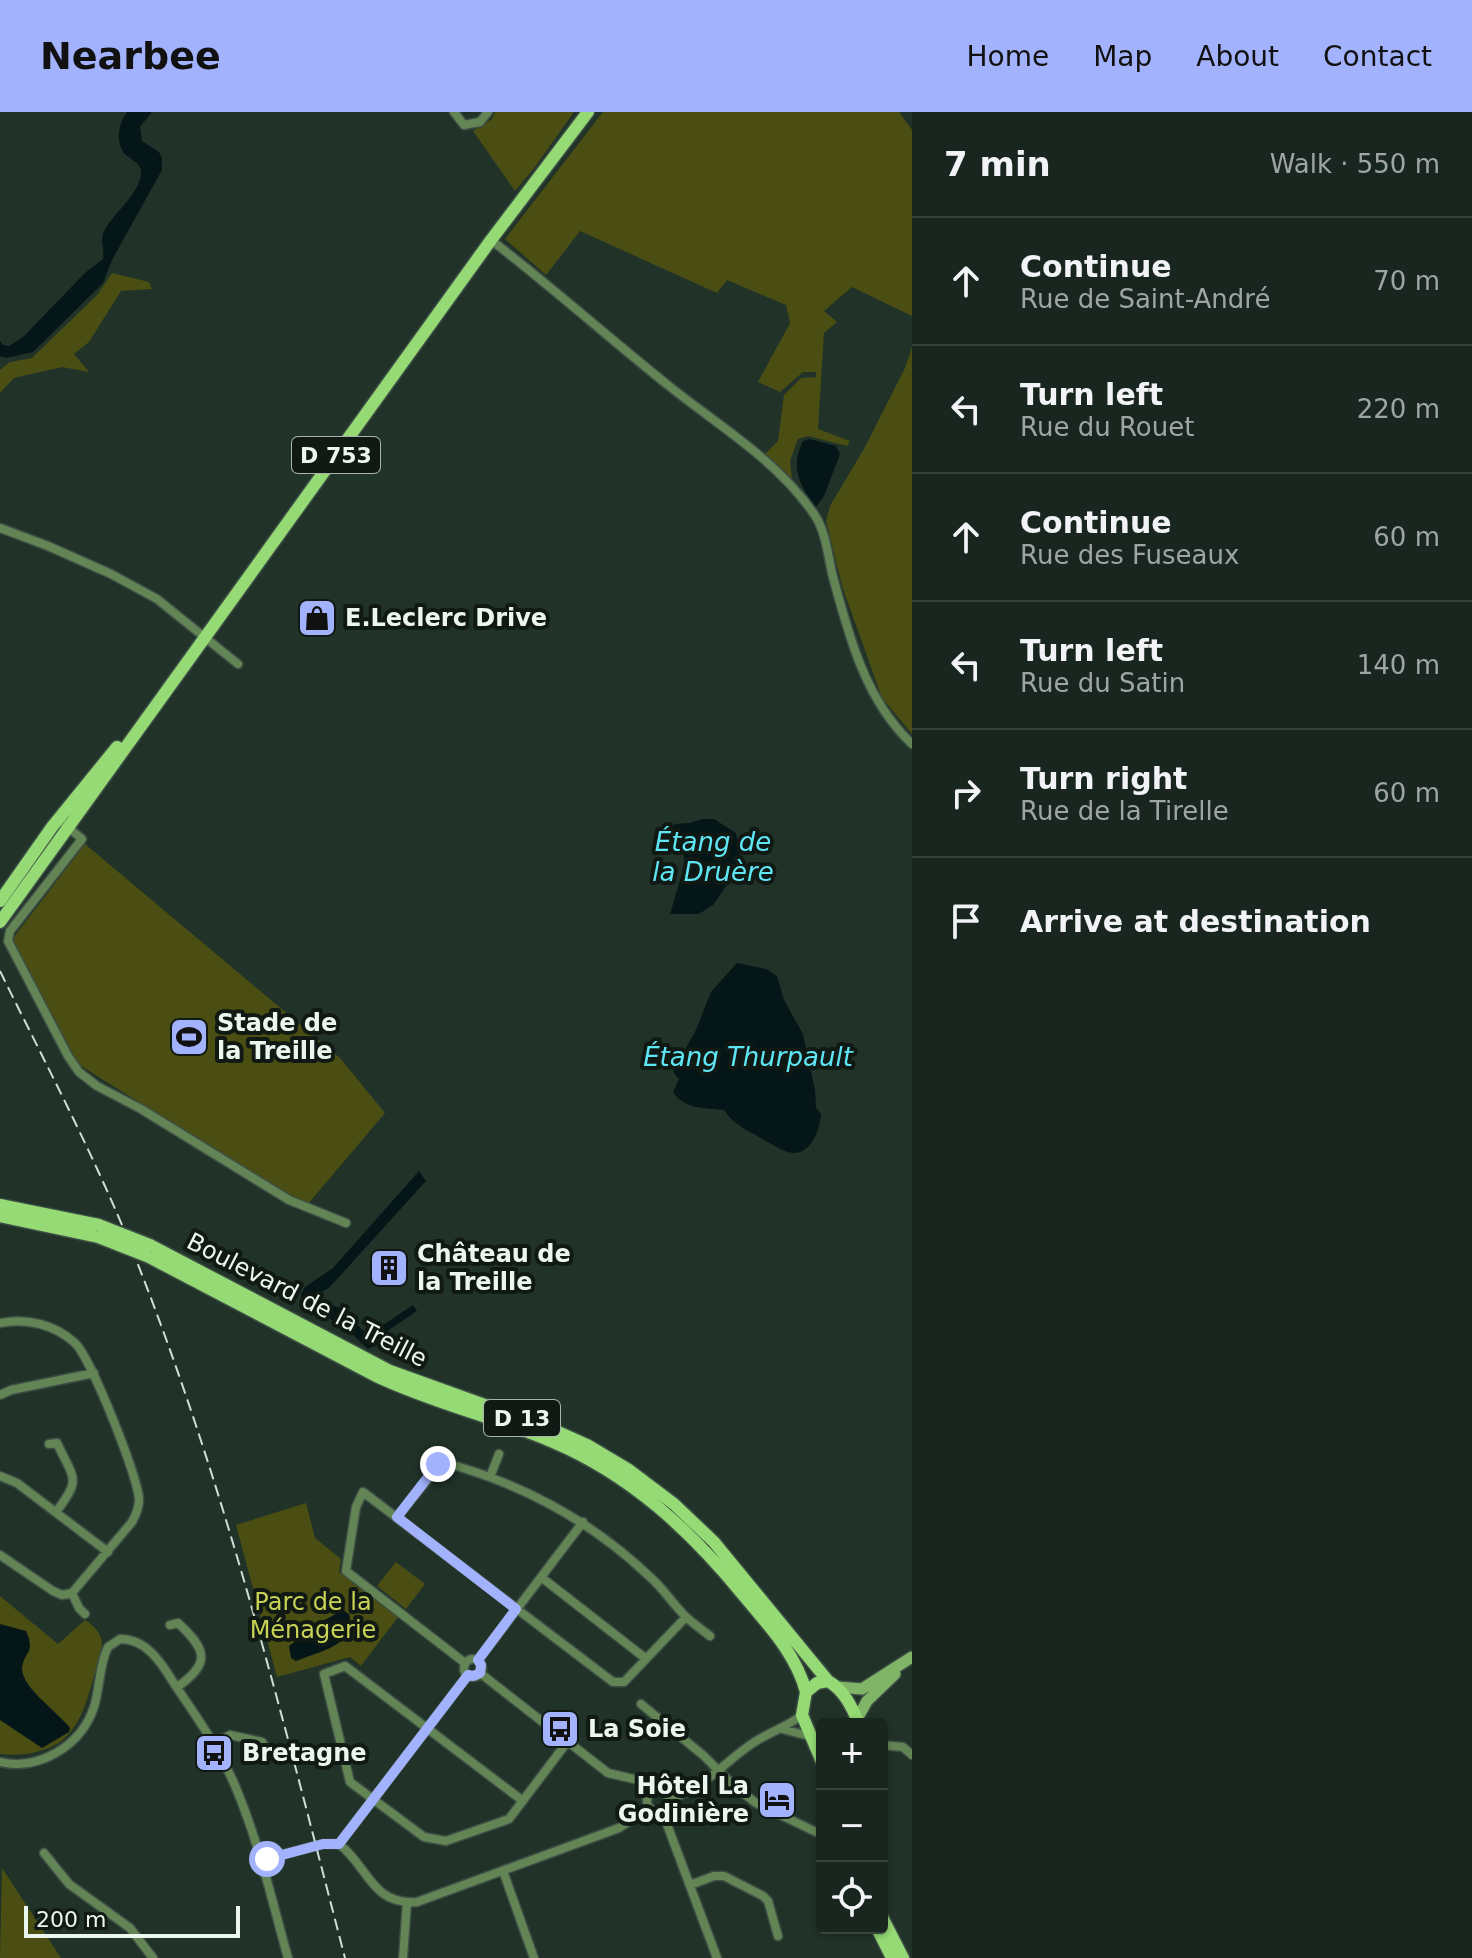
<!DOCTYPE html>
<html lang="en">
<head>
<meta charset="utf-8">
<style>
	body { margin:0; font-family:"DejaVu Sans",sans-serif; background:#26322c; color:#f1f3f6 }
	.controls { position:absolute; right:24px; bottom:24px; display:grid; overflow:hidden; border-radius:8px; box-shadow:0 2px 6px #0004 }
	.controls button { width:72px; height:72px; display:grid; place-items:center; padding:0; border:0; border-bottom:2px solid #37433d; background:#19261f; color:#f1f3f6; font:40px sans-serif }
	.scale { position:absolute; left:24px; bottom:20px; width:216px; box-sizing:border-box; padding-left:8px; border:4px solid #ebf6ef; border-top:0; font-size:22px; line-height:28px; white-space:nowrap; color:#ebf6ef; -webkit-text-stroke:6px #101914; paint-order:stroke }
	.stop { position:absolute; width:24px; height:24px; margin:-18px; border:6px solid #a2b2fd; border-radius:50%; background:#fff }
	.stop.end { background:#a2b2fd; border-color:#fff; box-shadow:0 2px 8px #0008 }
	.list { margin:0; padding:0; list-style:none }
	h2 { display:flex; justify-content:space-between; align-items:center; height:104px; margin:0; padding:0 32px; font-size:34px }
	h2 small { font-size:26px; font-weight:400; color:#9fa5a4 }
	.list li { display:grid; grid-template-columns:52px 1fr auto; gap:24px; align-items:center; box-sizing:border-box; height:128px; padding:0 32px; border-top:2px solid #37433d }
	.list b { display:block; font-size:30px; white-space:nowrap }
	.list p { margin:0; font-size:26px; white-space:nowrap; color:#9fa5a4 }
	.list em { font-size:26px; font-style:normal; color:#9fa5a4 }
	.icon { flex:none; width:44px; height:44px; fill:none; stroke:currentColor; stroke-width:2; stroke-linecap:round; stroke-linejoin:round }
	.map { position:relative; flex:none; width:912px; height:1846px; overflow:hidden }
	header { display:flex; align-items:center; gap:48px; box-sizing:border-box; height:112px; padding:0 40px; background:#a2b2fd; color:#111 }
	header strong { font-size:38px }
	nav { display:flex; gap:44px; margin-inline-start:auto; font-size:28px }
	main { display:flex }
	aside { flex:1; background:#19261f }
	.map>svg:first-child { display:block }
	.green { fill:#4a4e12 }
	.water { fill:#051618 }
	.lines { fill:none; stroke-linecap:round; stroke-linejoin:round }
	.street-casing { stroke:#3d4e45; stroke-width:11 }
	.secondary-casing { stroke:#3d4e45; stroke-width:14 }
	.primary-casing { stroke:#3d4e45; stroke-width:15 }
	.street { stroke:#638454; stroke-width:8 }
	.secondary { stroke:#80b567; stroke-width:11 }
	.primary { stroke:#95da74; stroke-width:12 }
	.rail { stroke:#d1ddd6; stroke-width:2; stroke-dasharray:12 6; stroke-linecap:butt }
	.primary-bridge-casing { stroke:#3d4e45; stroke-width:15; stroke-linecap:butt }
	.primary-bridge { stroke:#95da74; stroke-width:12 }
	.route { stroke:#a2b2fd; stroke-width:10 }
	.labels { text-anchor:middle; stroke-width:8; stroke-linejoin:round; paint-order:stroke }
	.shield { fill:#101914; stroke:#a9b4ad; stroke-width:2 }
	.shield-label { font-size:22px; font-weight:bold; fill:#ebf6ef }
	.poi-label { font-size:24px; font-weight:bold; fill:#ebf6ef; stroke:#101914; text-anchor:start }
	.street-label { font-size:24px; fill:#ebf6ef; stroke:#101914 }
	.park-label { font-size:24px; fill:#c8d255; stroke:#101914 }
	.water-label { font-size:26px; font-style:italic; fill:#5fe6f5; stroke:#101914 }
</style>
</head>
<body>
<header>
<strong>Nearbee</strong>
<nav><a>Home</a><a>Map</a><a>About</a><a>Contact</a></nav>
</header>
<main>
<div class="map">
<svg width="912" height="1846" viewBox="0 0 912 1846">
	<rect width="100%" height="100%" fill="#213329"/>
	<path class="green" d="M495 0H574L535 55 515 79 473 19 492 7Z
		M603 0H899L912 18V204L852 175 824 199 837 210 824 221 818 317 850 329 847 334 808 324 798 327 790 349 792 369 765 342 778 329 784 283 801 266 816 265V260H803L780 280 758 270 790 211 786 193 727 168 717 181 580 119 546 163 505 127Z
		M112 161 149 170 152 177 121 179 89 230 74 242 89 260 62 255 14 266 0 281V258L10 250 32 246 97 183Z
		M912 235V622L882 586 843 477 826 409 830 394 865 335 905 256Z
		M85 732 340 946 385 1001 307 1093 249 1059 78 952 50 905 11 829Z
		M306 1391 315 1426 341 1447 339 1460 398 1505 361 1554 350 1545 277 1565 236 1413Z
		M396 1450 425 1472 406 1497 377 1474Z
		M0 1484 58 1532 85 1508C93 1513 102 1521 102 1532 102 1540 98 1550 96 1557 88 1584 82 1618 55 1633 37 1642 20 1644 0 1642Z
		M2 1756 61 1846H0Z"/>
	<path class="water" d="M127 0H152L140 15 142 29 159 40 162 46V58L112 148 103 171 33 240 6 246 0 244V229L3 233 9 234 22 226 86 160 103 147C105 138 100 130 103 122 108 105 142 82 141 59 140 50 129 47 124 41 115 30 119 10 127 0Z
		M810 327 836 334 840 342 824 384 816 395C799 372 790 356 803 329Z
		M702 707H714L736 721 741 753 713 793 699 802H670L685 751 683 740 666 727 675 712 690 711Z
		M737 851 766 857 777 864 784 888 803 922 815 978 816 996 821 1002C820 1017 812 1041 794 1041 783 1041 769 1030 759 1025 745 1017 733 1012 724 998 704 996 684 997 673 980L679 967 673 960 696 918 711 880Z
		M419 1059 426 1069 329 1176 317 1182 322 1189 339 1196 368 1223 413 1193 417 1199 375 1227 376 1232 368 1237 350 1220 303 1189 301 1183 305 1175 333 1156Z
		M343 1498 349 1502C357 1530 326 1538 304 1546L296 1549 291 1546 289 1534 321 1510Z
		M0 1512 26 1519C36 1542 24 1539 22 1556 21 1575 59 1601 70 1616L69 1620 42 1636 0 1608Z"/>
	<g class="lines">
		<defs>
			<path id="street" d="M454 0 464 13 480 10 488 0
				M491 128C552 175 609 226 669 274 719 314 777 348 814 402 826 419 828 445 833 465 849 525 866 589 912 632
				M0 416 48 434 111 462 157 487 238 552
				M64 712 82 727 10 819 8 829 68 944 79 960 97 974 141 997 289 1088 346 1111
				M0 1211C27 1206 54 1212 75 1231 91 1246 138 1365 139 1387 139 1395 136 1403 132 1410L72 1481
				M0 1283 11 1278 94 1261
				M49 1332 57 1331C74 1368 82 1366 56 1400
				M0 1364 17 1371 108 1440
				M490 1365 499 1342
				M397 1405 442 1350C521 1371 590 1408 649 1464 663 1476 673 1492 686 1505 694 1512 702 1518 710 1524
				M0 1443 53 1479 62 1483 72 1481 79 1496 85 1502
				M541 1465 645 1546
				M170 1513 178 1511C206 1537 212 1551 177 1575
				M464 1556a9 9 0 1 1 18 0a9 9 0 1 1-18 0Z
				M478 1548 583 1410
				M465 1551 346 1459 356 1395 363 1380 613 1570H624L686 1505
				M480 1561 608 1661 638 1668 652 1681
				M641 1592 704 1644 734 1674 756 1691 816 1720
				M782 1617 809 1624
				M214 1632 230 1623 262 1630 267 1638
				M882 1633 903 1635 912 1643
				M0 1650C39 1659 81 1634 94 1595 100 1576 99 1553 108 1535L120 1527C149 1527 163 1554 177 1576 199 1608 221 1640 236 1676 259 1731 272 1789 288 1846
				M647 1689a11 11 0 1 1 22 0a11 11 0 1 1-22 0Z
				M669 1687C703 1678 724 1650 753 1631 769 1620 787 1615 802 1603
				M523 1689 345 1554 324 1562 350 1670 424 1725 446 1729 509 1707 568 1629
				M662 1699 717 1846
				M339 1732 468 1563
				M44 1741 69 1772 130 1816 153 1846
				M261 1748 323 1732H339C369 1755 371 1793 417 1790L619 1716 650 1696
				M503 1759 534 1846
				M690 1773 714 1764H724L763 1784 768 1789 778 1824
				M403 1846 407 1790"/>
			<path id="secondary" d="M838 1575 862 1577 912 1545
				M857 1607 867 1589 895 1562"/>
			<path id="primary" d="M0 789 52 715 117 635
				M0 810 491 128 588 0
				M0 1093 99 1113
				M0 1104 98 1125
				M150 1133 390 1259 549 1316 587 1333 629 1358 674 1392 714 1430 828 1569
				M149 1145 376 1264C433 1291 495 1305 553 1330 631 1363 691 1419 744 1484 769 1514 796 1542 806 1580
				M822 1650 802 1603 806 1580 817 1571 828 1569C844 1578 852 1595 859 1612
				M882 1805 903 1846
				M877 1816 892 1846"/>
		</defs>
		<use href="#street" class="street-casing"/>
		<use href="#secondary" class="secondary-casing"/>
		<use href="#primary" class="primary-casing"/>
		<use href="#street" class="street"/>
		<use href="#secondary" class="secondary"/>
		<use href="#primary" class="primary"/>
		<path class="rail" d="M0 859C47 955 98 1050 137 1150 226 1376 284 1611 345 1846"/>
		<defs>
			<path id="primary-bridge" d="M99 1113 150 1133
				M98 1125 149 1145"/>
		</defs>
		<use href="#primary-bridge" class="primary-bridge-casing"/>
		<use href="#primary-bridge" class="primary-bridge"/>
	</g>
	<g class="lines">
		<path class="route" d="M267 1747 323 1732H339L468 1563 473 1564 480 1561 481 1553 478 1548 516 1497 397 1405 438 1352"/>
	</g>
	<defs>
		<symbol id="shop-square" viewBox="-11 -11 22 22"><rect x="-9" y="-9" width="18" height="18" rx="4" fill="#a2b2fd" stroke="#101914"/><path d="M-5-2.5h2.3a2.7 3.5 0 0 1 5.4 0H5L5.5 6h-11ZM-1.5-2.5h3a1.5 2.3 0 0 0-3 0Z" fill="#111"/></symbol>
		<symbol id="stadium-square" viewBox="-11 -11 22 22"><rect x="-9" y="-9" width="18" height="18" rx="4" fill="#a2b2fd" stroke="#101914"/><path d="M0-5a6.5 5 0 1 0 0 10a6.5 5 0 1 0 0-10ZM-3.5-1.8h7v3.6h-7Z" fill="#111"/></symbol>
		<symbol id="building-square" viewBox="-11 -11 22 22"><rect x="-9" y="-9" width="18" height="18" rx="4" fill="#a2b2fd" stroke="#101914"/><path d="M-4-6H4V6H1V3H-1V6H-4ZM-2.5-4.3h1.7v1.8h-1.7ZM.8-4.3h1.7v1.8H.8ZM-2.5-1h1.7V.8h-1.7ZM.8-1h1.7V.8H.8Z" fill="#111"/></symbol>
		<symbol id="bus-square" viewBox="-11 -11 22 22"><rect x="-9" y="-9" width="18" height="18" rx="4" fill="#a2b2fd" stroke="#101914"/><path d="M-5-6H5V4H4V6H2V4H-2V6H-4V4H-5ZM-3.5-4V0h7V-4ZM-3.5 1.2v1.5H-2V1.2ZM2 1.2v1.5H3.5V1.2Z" fill="#111"/></symbol>
		<symbol id="hotel-square" viewBox="-11 -11 22 22"><rect x="-9" y="-9" width="18" height="18" rx="4" fill="#a2b2fd" stroke="#101914"/><path d="M-6-4.5h1.5V1H6V5H4.5V3h-9V5H-6ZM-4 0a1.8 1.8 0 1 1 3.6 0ZM.5 0V-2.5h3Q6-2.5 6 0Z" fill="#111"/></symbol>
	</defs>
	<g fill-rule="evenodd">
		<use href="#shop-square" x="295" y="484" width="44" height="44"/>
		<use href="#stadium-square" x="167" y="903" width="44" height="44"/>
		<use href="#building-square" x="367" y="1134" width="44" height="44"/>
		<use href="#bus-square" x="538" y="1595" width="44" height="44"/>
		<use href="#bus-square" x="192" y="1619" width="44" height="44"/>
		<use href="#hotel-square" x="755" y="1666" width="44" height="44"/>
	</g>
	<g class="labels">
		<g class="shield">
			<rect x="292" y="325" width="88" height="36" rx="6"/>
			<rect x="484" y="1288" width="76" height="36" rx="6"/>
		</g>
		<g class="shield-label">
			<text x="336" y="351">D 753</text>
			<text x="522" y="1314">D 13</text>
		</g>
		<g class="poi-label">
			<text x="345" y="514">E.Leclerc Drive</text>
			<text x="217" y="919">Stade de<tspan x="217" dy="28">la Treille</tspan></text>
			<text x="417" y="1150">Château de<tspan x="417" dy="28">la Treille</tspan></text>
			<text x="588" y="1625">La Soie</text>
			<text x="242" y="1649">Bretagne</text>
			<text x="749" y="1682" text-anchor="end">Hôtel La<tspan x="749" dy="28">Godinière</tspan></text>
		</g>
		<g class="street-label">
			<text transform="translate(307 1188) rotate(27)" y="8">Boulevard de la Treille</text>
		</g>
		<g class="park-label">
			<text x="313" y="1498">Parc de la<tspan x="313" dy="28">Ménagerie</tspan></text>
		</g>
		<g class="water-label">
			<text x="713" y="739">Étang de<tspan x="713" dy="30">la Druère</tspan></text>
			<text x="748" y="954">Étang Thurpault</text>
		</g>
	</g>
</svg>
<div class="controls">
<button>+</button>
<button>−</button>
<button><svg class="icon" aria-label="locate" viewBox="0 0 24 24"><circle cx="12" cy="12" r="6"/><path d="M12 2v4M12 18v4M2 12h4M18 12h4"/></svg></button>
</div>
<div class="scale">200 m</div>
<div class="stop" style="left:267px;top:1747px"></div>
<div class="stop end" style="left:438px;top:1352px"></div>
</div>
<aside>
<h2>7 min<small>Walk · 550 m</small></h2>
<ul class="list">
<li><svg class="icon" aria-label="ahead" viewBox="0 0 24 24"><path d="M12 20V5M6 11l6-6 6 6"/></svg><div><b>Continue</b><p>Rue de Saint-André</p></div><em>70 m</em></li>
<li><svg class="icon" aria-label="left" viewBox="0 0 24 24"><path d="M17 20v-9H6M10 6l-5 5 5 5"/></svg><div><b>Turn left</b><p>Rue du Rouet</p></div><em>220 m</em></li>
<li><svg class="icon" aria-label="ahead" viewBox="0 0 24 24"><path d="M12 20V5M6 11l6-6 6 6"/></svg><div><b>Continue</b><p>Rue des Fuseaux</p></div><em>60 m</em></li>
<li><svg class="icon" aria-label="left" viewBox="0 0 24 24"><path d="M17 20v-9H6M10 6l-5 5 5 5"/></svg><div><b>Turn left</b><p>Rue du Satin</p></div><em>140 m</em></li>
<li><svg class="icon" aria-label="right" viewBox="0 0 24 24"><path d="M7 20v-9h11M14 6l5 5-5 5"/></svg><div><b>Turn right</b><p>Rue de la Tirelle</p></div><em>60 m</em></li>
<li><svg class="icon" aria-label="arrive" viewBox="0 0 24 24"><path d="M6 21V4h12l-3 4 3 4H6"/></svg><div><b>Arrive at destination</b></div></li>
</ul>
</aside>
</main>
</body>
</html>
